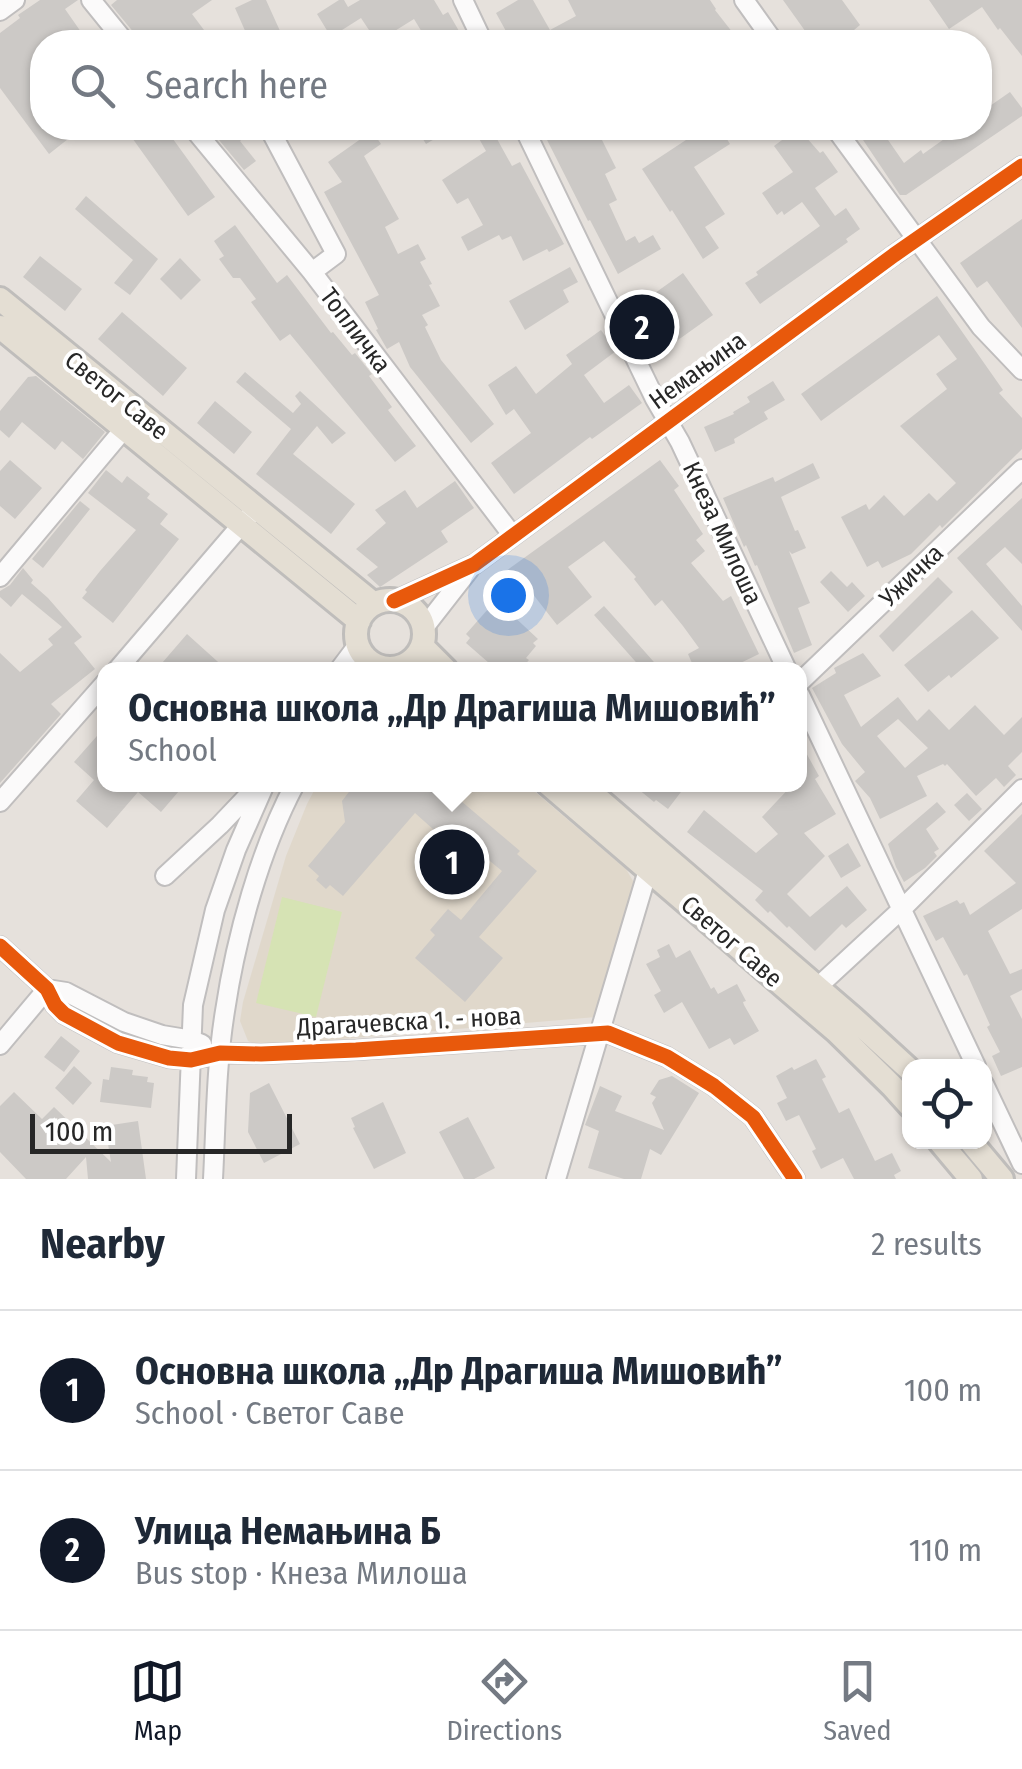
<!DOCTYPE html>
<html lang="en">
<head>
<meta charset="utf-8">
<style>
	body { margin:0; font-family:"Fira Sans Condensed",sans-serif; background:#f6f6f7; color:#1f2937 }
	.controls { position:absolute; right:30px; bottom:30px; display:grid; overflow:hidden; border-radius:20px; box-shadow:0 2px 8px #0004 }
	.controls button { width:90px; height:90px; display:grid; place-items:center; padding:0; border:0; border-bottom:2px solid #e0e1e3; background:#fff; color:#1f2937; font:50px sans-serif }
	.scale { position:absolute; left:30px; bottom:25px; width:262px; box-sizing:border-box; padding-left:10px; border:5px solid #272727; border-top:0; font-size:28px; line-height:35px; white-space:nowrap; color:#272727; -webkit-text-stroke:8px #fff; paint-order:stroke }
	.you { position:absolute; left:508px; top:595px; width:35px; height:35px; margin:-25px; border:8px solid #fff; border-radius:50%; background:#1a73e8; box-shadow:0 0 0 15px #1a73e833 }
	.badge { display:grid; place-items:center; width:65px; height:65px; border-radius:50%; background:#111827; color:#fff; font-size:32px; font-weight:700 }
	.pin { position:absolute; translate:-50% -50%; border:5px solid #fff; box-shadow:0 2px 10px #0006 }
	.popup { position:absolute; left:97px; top:662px; width:710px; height:130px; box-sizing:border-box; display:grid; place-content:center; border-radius:20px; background:#fff; filter:drop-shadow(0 2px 8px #0005); font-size:32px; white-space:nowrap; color:#747a83 }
	.popup b { font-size:38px; color:#1f2937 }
	.popup::after { content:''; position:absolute; left:50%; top:100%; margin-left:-20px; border:20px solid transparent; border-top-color:#fff }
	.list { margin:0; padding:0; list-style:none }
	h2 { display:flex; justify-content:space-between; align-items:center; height:130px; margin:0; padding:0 40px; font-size:42px }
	h2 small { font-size:32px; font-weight:400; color:#747a83 }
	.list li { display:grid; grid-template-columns:65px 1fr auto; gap:30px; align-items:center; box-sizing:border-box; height:160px; padding:0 40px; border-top:2px solid #e0e1e3 }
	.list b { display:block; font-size:38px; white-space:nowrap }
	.list p { margin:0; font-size:32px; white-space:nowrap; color:#747a83 }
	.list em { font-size:32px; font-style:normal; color:#747a83 }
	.icon { flex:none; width:55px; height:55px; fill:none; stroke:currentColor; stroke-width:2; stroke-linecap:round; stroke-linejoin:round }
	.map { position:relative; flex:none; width:1022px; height:1179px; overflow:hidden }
	.search { position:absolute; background:#fff; box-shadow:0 2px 8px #0004; left:30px; right:30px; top:30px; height:110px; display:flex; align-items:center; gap:25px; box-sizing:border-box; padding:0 35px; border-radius:40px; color:#747a83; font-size:38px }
	.sheet { height:450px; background:#fff }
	nav { display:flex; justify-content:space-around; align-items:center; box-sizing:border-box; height:140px; border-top:2px solid #e0e1e3; background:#fff; font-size:28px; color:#747a83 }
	nav a { display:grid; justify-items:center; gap:5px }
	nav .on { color:#111827 }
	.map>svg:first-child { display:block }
	.education { fill:#e0d8cb }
	.pitch { fill:#d6e3b4 }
	.building { fill:#ccc9c6; fill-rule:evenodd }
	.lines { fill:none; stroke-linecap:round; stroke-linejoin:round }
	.minor-casing { stroke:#c0bebe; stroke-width:22 }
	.major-casing { stroke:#bfbdbb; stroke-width:28 }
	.minor { stroke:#fbfafa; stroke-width:18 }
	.major { stroke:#e4ded3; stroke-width:22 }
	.cycleway-casing { stroke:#fff; stroke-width:21 }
	.cycleway { stroke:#e8590c; stroke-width:15 }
	.labels { text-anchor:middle; stroke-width:8; stroke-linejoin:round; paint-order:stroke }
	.street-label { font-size:25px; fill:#272727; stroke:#fff }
</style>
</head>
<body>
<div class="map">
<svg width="1022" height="1179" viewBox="0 0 1022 1179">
	<rect width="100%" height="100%" fill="#e6e1dc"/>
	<path class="education" d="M317 785H527L626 869 633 881 634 893 596 1017 259 1046 248 1041 240 1021 243 1002 286 856 307 804Z"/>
	<path class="pitch" d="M282 897 342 912 316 1017 256 1003Z"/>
	<path class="building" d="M40 0H78L65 9 88 42H42V128H82L49 154 0 88V33L20 18 18 15Z
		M117 0H212L192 14 213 42H137L135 34 111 5Z
		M252 0H266L285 42H250L235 8Z
		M339 0H344L348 7 360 0H434L443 15 448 12 459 31 439 42H428L414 19 377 42 361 18 331 37 317 14Z
		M518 0H533L550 30 576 16 568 0H710L716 9 715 10 740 42H512L496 13Z
		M783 0H842L860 25 854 30 864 42H813Z
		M929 0H1022V56L1000 28 998 30 982 7 949 29Z
		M1010 92 1022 108V116L906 195H900L855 128H900L886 137 904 163 921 150 923 154 947 137 944 134 953 128H980V98L987 108Z
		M125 128H165L215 197 188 216Z
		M209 128H234L243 138 240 141 256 161 244 170Z
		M416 128H453L426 144Z
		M473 128H491L512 166 520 162 564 244 549 252 547 249 523 261 511 236 502 240 499 235 468 251 461 237 483 225 468 198 457 204 442 180 486 151Z
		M541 128H596L616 168 605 174 617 200 609 204 626 241 635 236 639 243 653 235 661 249 618 274 590 220 588 221Z
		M682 128H720L730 144 694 167 725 214 705 227 719 248 703 259 672 210 670 212 642 169 689 138Z
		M798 128 820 153 823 151 838 172 815 188 835 216 846 208 860 229 846 239 848 242 760 304 745 283 758 275 756 272 820 226 802 202 784 215 782 211 777 215 762 193 793 172 774 146Z
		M372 131 381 144 364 156 399 219 385 227 398 254 418 244 426 259 420 262 432 284 429 285 440 306 422 315 428 325 425 327 441 360 494 424 471 443 410 367 399 342 387 349 376 330 378 329 365 302 379 295 324 192 342 182 328 162Z
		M86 196 158 259 130 295 114 283 133 260 75 209Z
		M1022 219V328L987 281 977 288 960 263Z
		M235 225 277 283 287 275 331 333 333 332 352 355 355 353 372 374 369 376 392 407 388 410 416 446 395 462 290 334 280 341 251 302 256 299 240 278H233L219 259 224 256 214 241Z
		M40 256 82 289 65 311 23 277Z
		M180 258 201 280 181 300 160 279Z
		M570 267 578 282 563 290 569 302 525 330 509 301Z
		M683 273 713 315 678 340 648 298Z
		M937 296 1003 390 999 393 1022 418V449L942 528 940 525 911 554 882 568 878 561 867 567 841 517 866 504 869 510 884 495 904 516 929 493 937 501 956 483 900 426 947 389 936 374 957 359 939 335 821 421 801 394Z
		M122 312 187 368 163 396 98 339Z
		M601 330 616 351 584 375 604 403 629 385 642 403 592 439 590 437 514 494 491 463 531 433 514 409 506 415 488 385 516 366 536 394 572 364 566 355Z
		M245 372 293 413 301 404 295 396 300 391 346 433 332 444 317 426 293 454 355 504 331 534 256 474 291 429 236 382Z
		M36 376 105 432 83 459 62 441 55 450 22 422 9 438 0 430V411L28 377Z
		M773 381 785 400 764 412 768 419 734 439 735 443 715 452 704 427 734 414 733 412 750 402 747 397Z
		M215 401 252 432 234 454 197 423Z
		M10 460 42 488 15 519 0 506V471Z
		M660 460 679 486 674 490 703 534 696 540 705 551 691 563 723 601 731 596 759 654 726 670H695L688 654 699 648 683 626 662 600 655 606 634 579 636 577 604 541 568 567 592 597 557 625 532 593 507 610 538 639 533 643 536 646 526 658 529 660 520 670H497L466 643 470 638 466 634 504 591 495 579Z
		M813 463 820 478 781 497 795 531 798 530 806 548 792 554 789 551 810 603 798 608 812 645 794 653 757 565 755 566 746 545 744 547 723 498 773 477 775 482Z
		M106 470 122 483 127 476 150 494 147 498 168 514 160 524 179 539 113 623 82 598 87 592 85 590 100 571 136 530 88 493Z
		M455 481 474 508 441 531 448 542 380 587 367 575 378 567 356 549 386 523 375 510 405 490 417 508Z
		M1022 498V564L1005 547 986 564 1022 606V631L957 558Z
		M80 501 90 509 43 568 32 559Z
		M23 568 33 580 31 583 48 598 82 637 74 643 95 669 51 704 61 714 0 783V653L20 672 53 645 48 639 62 627 22 594 11 607 0 597V591L10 585Z
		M831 571 847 587 852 582 865 596 848 612 820 582Z
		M938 577 953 592 893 652 879 636Z
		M604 606 622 626 661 670H643L594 615Z
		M972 610 999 638 951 678 949 675 928 692 904 665Z
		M187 634 227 670H156Z
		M863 653 881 676 844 695 861 727 898 697 917 721 929 709 949 730 975 705 1004 735 1022 717V752L1008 766 1016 775 1004 787 996 778 976 796 947 764 945 766 943 764 917 776 927 796 880 819 870 798 855 781 865 772 842 744 812 688 836 673 834 668ZM898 719 928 748 905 768 877 736Z
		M104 728V784H185L161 812 138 792 107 828 76 801 94 780 74 762Z
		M800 742 819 776 815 779 836 814 804 833 825 856 787 894 810 917 847 886 867 910 846 928 842 924 815 951 789 926 787 928 770 911 768 913 755 900 763 891 687 832 704 810 756 853 778 834 762 817 793 784H800Z
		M355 784H441L520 851 517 854 537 871 479 937 503 958 465 1002 415 958 435 935 430 930 448 909 461 920 502 871 450 828 445 834 436 827 434 830 415 813 343 896 330 885 326 889 316 880 319 876 308 866 345 822 342 801Z
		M632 784H687L668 809 656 800 654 802Z
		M967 793 982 809 969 821 954 805Z
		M937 802 946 812 926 829 939 849 934 852 937 856 925 868 904 882 896 867 888 844Z
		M1022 814V909L988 931 1010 974 1022 969V990L1010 996 1022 1019V1067L1001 1076 992 1056 1000 1052 987 1027 990 1025 967 974 964 976 943 937 936 941 923 916 957 900 960 904 964 902 970 915 1016 883 984 851Z
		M848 843 861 866 841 878 828 856Z
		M669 944 676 958 690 950 711 989 714 987 718 994 737 984 746 1001 743 1002 744 1005 759 1031 734 1045 730 1038 709 1049 682 1002 664 1013 654 995 661 991 646 964 660 957 657 950Z
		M61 1036 80 1051 64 1072 44 1057Z
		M816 1059 826 1077 822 1079 839 1113 849 1108 875 1161 892 1153 901 1171 894 1175 896 1179H854L843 1158 821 1169 812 1151 816 1149 799 1115 786 1121 777 1103 787 1098 776 1076 792 1067 794 1070Z
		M74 1066 92 1083 73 1105 55 1088Z
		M111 1067 133 1070 132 1075 148 1077 147 1082 154 1083 151 1108 100 1102 103 1079 109 1080Z
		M672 1076 699 1093 661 1155 650 1149 641 1179H624L588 1168 599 1131 585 1125 600 1086 622 1096 615 1111 664 1130 652 1103 656 1097 650 1094 659 1080Z
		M269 1083 300 1144 264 1163 248 1132 250 1093Z
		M14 1092 42 1119 54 1107 111 1162 105 1126 138 1121 146 1179H88L86 1157 66 1179H26L0 1152V1106Z
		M383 1102 406 1153 374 1169 353 1128 355 1127 351 1118Z
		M468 1117 495 1168 474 1179H464L439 1132Z"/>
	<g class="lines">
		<defs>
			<path id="minor" d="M91 0 125 42
				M463 0 483 42
				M744 0 774 42
				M0 11 15 0
				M193 128 312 272 513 536
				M269 128 336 254 312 272
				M524 128 655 399 680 442 787 670
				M835 128 981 327 1022 370
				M0 577 124 429
				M394 601 475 564 894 255 1022 166
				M423 629 469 570
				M117 670 249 516
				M339 670 357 646
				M381 670 383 667
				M800 682 1022 469
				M800 695 976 1066
				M0 802 105 683
				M165 876 220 825 258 785
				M0 946 47 989 55 1005 64 1014 118 1043 169 1058 191 1060 220 1053 261 1054 356 1050 608 1033 667 1057 714 1086 753 1117 795 1179
				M47 989 66 992 124 1022 162 1035 192 1040 202 1044
				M810 994 902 909 1022 789
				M0 1045 47 989
				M984 1084 1022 1164
				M186 1179 193 1005 215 910 236 850 265 784
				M213 1179C216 1123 216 1066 225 1011 236 937 260 850 295 784
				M556 1179 648 870"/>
			<path id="major" d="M0 299 374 604
				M0 327 359 621
				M356 634a34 34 0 1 1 68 0a34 34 0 1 1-68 0Z
				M422 646 446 670
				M548 784 837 1032 892 1086 910 1106
				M581 784 852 1017 910 1070
				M940 1142 971 1179
				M971 1142 1002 1179"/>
		</defs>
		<use href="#minor" class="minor-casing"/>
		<use href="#major" class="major-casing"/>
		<use href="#minor" class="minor"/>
		<use href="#major" class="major"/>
		<defs>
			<path id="cycleway" d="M394 601 475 564 894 255 1022 166
				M0 946 47 989 55 1005 64 1014 118 1043 169 1058 191 1060 220 1053 261 1054 356 1050 608 1033 667 1057 714 1086 753 1117 795 1179"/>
		</defs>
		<use href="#cycleway" class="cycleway-casing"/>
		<use href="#cycleway" class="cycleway"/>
	</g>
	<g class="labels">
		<g class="street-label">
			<text transform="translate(356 330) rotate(53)" y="9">Топличка</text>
			<text transform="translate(697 370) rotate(-36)" y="9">Немањина</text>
			<text transform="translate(117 395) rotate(39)" y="9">Светог Саве</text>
			<text transform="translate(723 533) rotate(65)" y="9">Кнеза Милоша</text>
			<text transform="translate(911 575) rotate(-44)" y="9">Ужичка</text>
			<text transform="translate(732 941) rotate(41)" y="9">Светог Саве</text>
			<text transform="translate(409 1021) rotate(-3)" y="9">Драгачевска 1. - нова</text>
		</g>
	</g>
</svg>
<div class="controls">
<button><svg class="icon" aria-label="locate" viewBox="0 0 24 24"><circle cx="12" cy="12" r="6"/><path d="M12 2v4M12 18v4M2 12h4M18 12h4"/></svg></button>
</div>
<div class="scale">100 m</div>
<div class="you"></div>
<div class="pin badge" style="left:452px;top:862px">1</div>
<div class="popup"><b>Основна школа „Др Драгиша Мишовић”</b>School</div>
<div class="pin badge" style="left:642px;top:327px">2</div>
<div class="search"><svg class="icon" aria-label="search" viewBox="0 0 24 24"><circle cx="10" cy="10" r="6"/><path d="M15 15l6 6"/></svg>Search here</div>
</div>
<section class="sheet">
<h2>Nearby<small>2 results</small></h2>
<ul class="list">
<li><span class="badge">1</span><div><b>Основна школа „Др Драгиша Мишовић”</b><p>School · Светог Саве</p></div><em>100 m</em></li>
<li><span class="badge">2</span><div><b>Улица Немањина Б</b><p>Bus stop · Кнеза Милоша</p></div><em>110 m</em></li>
</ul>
</section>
<nav>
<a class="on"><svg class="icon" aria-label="map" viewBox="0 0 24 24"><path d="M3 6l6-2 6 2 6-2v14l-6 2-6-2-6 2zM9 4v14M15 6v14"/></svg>Map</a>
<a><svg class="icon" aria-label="directions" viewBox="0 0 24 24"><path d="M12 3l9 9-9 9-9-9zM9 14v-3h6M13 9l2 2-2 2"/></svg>Directions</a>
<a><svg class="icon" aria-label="saved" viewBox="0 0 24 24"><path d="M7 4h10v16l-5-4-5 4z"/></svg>Saved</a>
</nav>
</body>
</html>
